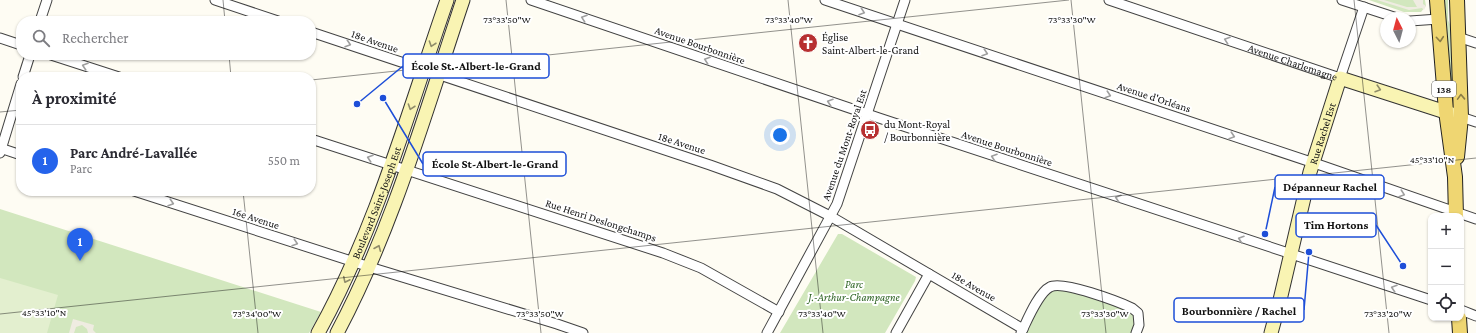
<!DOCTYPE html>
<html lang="fr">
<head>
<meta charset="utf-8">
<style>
	body { margin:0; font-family:"Crimson Pro",serif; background:#f7f7f7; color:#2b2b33 }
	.controls { position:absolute; right:12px; bottom:12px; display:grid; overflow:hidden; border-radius:8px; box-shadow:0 1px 3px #0004 }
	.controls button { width:36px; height:36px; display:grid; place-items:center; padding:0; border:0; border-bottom:1px solid #e1e1e2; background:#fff; color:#2b2b33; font:20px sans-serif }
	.compass { position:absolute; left:1380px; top:12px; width:36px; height:36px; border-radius:50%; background:#fff; box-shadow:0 1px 3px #0004; rotate:354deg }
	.you { position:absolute; left:780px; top:135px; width:14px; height:14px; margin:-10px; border:3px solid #fff; border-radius:50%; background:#1a73e8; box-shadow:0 0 0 6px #1a73e833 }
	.badge { display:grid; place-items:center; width:26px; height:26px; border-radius:50%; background:#2563eb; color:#fff; font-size:13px; font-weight:700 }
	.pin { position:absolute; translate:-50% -33px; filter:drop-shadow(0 1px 2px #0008) }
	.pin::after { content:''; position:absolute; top:21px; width:14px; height:12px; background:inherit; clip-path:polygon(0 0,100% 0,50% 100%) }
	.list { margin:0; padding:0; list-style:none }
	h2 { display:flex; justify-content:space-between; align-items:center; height:52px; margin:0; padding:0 16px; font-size:17px }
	h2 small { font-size:13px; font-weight:400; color:#7c7c81 }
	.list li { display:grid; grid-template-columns:26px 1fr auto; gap:12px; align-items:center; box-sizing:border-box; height:72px; padding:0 16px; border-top:1px solid #e1e1e2 }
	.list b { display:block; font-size:15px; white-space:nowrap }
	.list p { margin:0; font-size:13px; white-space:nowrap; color:#7c7c81 }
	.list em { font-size:13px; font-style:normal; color:#7c7c81 }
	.icon { flex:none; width:22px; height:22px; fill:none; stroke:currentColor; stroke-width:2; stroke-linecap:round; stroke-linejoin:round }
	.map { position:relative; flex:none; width:1476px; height:333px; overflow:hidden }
	.search { position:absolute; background:#fff; box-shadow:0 1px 3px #0004; left:16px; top:16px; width:300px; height:44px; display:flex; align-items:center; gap:10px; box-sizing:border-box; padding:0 14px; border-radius:16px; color:#7c7c81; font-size:15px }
	.panel { position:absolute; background:#fff; box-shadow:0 1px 3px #0004; left:16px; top:72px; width:300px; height:124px; border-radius:16px }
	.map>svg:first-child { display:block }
	.green { fill:#d2e7be }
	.pitch { fill:#e3efcf }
	.plaza { fill:#efece1 }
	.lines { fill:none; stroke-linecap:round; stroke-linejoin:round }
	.street-casing { stroke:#434343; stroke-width:11 }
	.secondary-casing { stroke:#323232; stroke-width:15 }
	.primary-casing { stroke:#212121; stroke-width:16 }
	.street { stroke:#fff; stroke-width:9 }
	.secondary { stroke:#f9f4b3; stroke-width:13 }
	.primary { stroke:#efd672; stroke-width:14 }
	.oneway { stroke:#9f9f9f }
	.oneway2 { stroke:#8b7d46 }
	.oneway3 { stroke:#908d6a }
	.ticks { fill:none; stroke:#101010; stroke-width:1; stroke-opacity:0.45 }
	.labels { text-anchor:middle; stroke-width:4; stroke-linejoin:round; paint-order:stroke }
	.shield { fill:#fff; stroke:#585858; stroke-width:1 }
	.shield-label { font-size:10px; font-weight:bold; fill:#101010 }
	.poi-label { font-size:11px; fill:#101010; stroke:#fff; text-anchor:start }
	.street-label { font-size:11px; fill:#101010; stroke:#fff }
	.park-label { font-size:11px; font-style:italic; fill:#2e6424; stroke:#fff }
	.ticks-label { font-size:10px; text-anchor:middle; fill:#101010; stroke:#fff; stroke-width:4; stroke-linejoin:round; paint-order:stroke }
	.leader { fill:none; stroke:#1d4ed8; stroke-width:1.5 }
	.callout-dot { fill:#1d4ed8; stroke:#fff; stroke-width:1.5 }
	.callout { fill:#fff; stroke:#1d4ed8; stroke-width:1.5 }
	.callout-label { font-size:12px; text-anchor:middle; font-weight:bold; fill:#101010 }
</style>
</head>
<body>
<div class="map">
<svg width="1476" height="333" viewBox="0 0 1476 333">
	<rect width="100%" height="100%" fill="#fefcf3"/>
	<path class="green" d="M1369 0H1425L1426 6 1421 12H1404Z
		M1443 0H1448V20L1452 29 1453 99 1452 98Z
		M0 209 321 312 309 333H0Z
		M838 234H842L916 277 915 281 885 333H780Z
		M1064 286 1138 313 1136 333H1021L1043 293Z"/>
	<path class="pitch" d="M0 278 58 295 47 333H0Z"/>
	<path class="plaza" d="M1377 0H1384L1407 7H1417L1413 0H1423V4L1426 6 1424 10 1422 8 1409 10Z
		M73 319 94 325 93 330 96 333H88L87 329 82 325 76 327 74 333H69Z"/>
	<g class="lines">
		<defs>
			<g id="street">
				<path d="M215 0 278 21"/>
				<path d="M531 0 879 118 1431 300"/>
				<path d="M825 0 1323 166 1476 219"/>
				<path id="s1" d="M1109 0 1340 78 1364 7"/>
				<path d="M1342 0 1397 18"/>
				<path d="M40 21 47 0"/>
				<path d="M1410 21 1439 19"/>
				<path d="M311 32 710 165 777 189 830 216 1023 329"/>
				<path d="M1458 37 1476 43"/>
				<path d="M0 38 21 45"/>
				<path d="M51 55 119 77"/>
				<path d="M23 77 30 55"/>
				<path d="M1461 117 1476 122"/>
				<path d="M311 139 663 253 701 268 779 312"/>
				<path d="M0 148 21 155"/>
				<path d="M0 153 21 84"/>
				<path d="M134 191 376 269 557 324 583 333"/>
				<path d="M1461 310 1476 316"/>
				<path d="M767 333 837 204 905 0"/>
				<path d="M896 333 929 274"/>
				<path d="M1021 333C1027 321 1038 293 1050 287 1062 280 1119 302 1132 308L1138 313 1139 325 1136 333"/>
			</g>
			<g id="secondary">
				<path id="s2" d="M318 333C376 229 408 112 447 0"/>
				<path d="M337 333C393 228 425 113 463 0"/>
				<path id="s3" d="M1271 333 1280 300 1310 172 1340 78 1461 117"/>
			</g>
			<path id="primary" d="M1437 0 1446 111 1455 177 1456 216
				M1457 0 1461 117 1457 157
				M1459 318 1460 333"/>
		</defs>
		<use href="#street" class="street-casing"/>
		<use href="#secondary" class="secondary-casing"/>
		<use href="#primary" class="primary-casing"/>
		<use href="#street" class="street"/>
		<use href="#secondary" class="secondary"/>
		<use href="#primary" class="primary"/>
	</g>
	<defs><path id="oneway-chevron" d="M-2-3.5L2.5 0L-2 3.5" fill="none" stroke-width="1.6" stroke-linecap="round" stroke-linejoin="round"/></defs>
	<g class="oneway">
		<use href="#oneway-chevron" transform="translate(862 12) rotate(19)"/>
		<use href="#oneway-chevron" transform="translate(584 18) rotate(-161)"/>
		<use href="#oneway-chevron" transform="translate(1227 40) rotate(-161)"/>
		<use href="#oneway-chevron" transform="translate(348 44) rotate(18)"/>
		<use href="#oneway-chevron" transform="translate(985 53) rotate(18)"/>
		<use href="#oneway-chevron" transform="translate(707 60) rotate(-161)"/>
		<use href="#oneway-chevron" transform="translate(85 66) rotate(-162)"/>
		<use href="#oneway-chevron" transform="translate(1108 95) rotate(18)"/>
		<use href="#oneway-chevron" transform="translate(830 102) rotate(-162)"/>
		<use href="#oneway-chevron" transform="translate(1232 136) rotate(18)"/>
		<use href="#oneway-chevron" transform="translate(994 157) rotate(-162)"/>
		<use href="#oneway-chevron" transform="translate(370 158) rotate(-162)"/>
		<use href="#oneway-chevron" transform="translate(1402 194) rotate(19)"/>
		<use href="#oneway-chevron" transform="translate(1118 198) rotate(-162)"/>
		<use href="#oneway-chevron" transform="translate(171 203) rotate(18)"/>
		<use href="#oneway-chevron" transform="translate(1241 239) rotate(-162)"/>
		<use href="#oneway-chevron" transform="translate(295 243) rotate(18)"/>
		<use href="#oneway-chevron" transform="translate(1394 288) rotate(-162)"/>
	</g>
	<g class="oneway2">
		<use href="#oneway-chevron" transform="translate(1440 39) rotate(85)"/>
		<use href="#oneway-chevron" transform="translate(1461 97) rotate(-92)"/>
	</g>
	<g class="oneway3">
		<use href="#oneway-chevron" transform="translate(432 44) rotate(109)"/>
		<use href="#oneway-chevron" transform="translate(1378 89) rotate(17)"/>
		<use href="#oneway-chevron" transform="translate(411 107) rotate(109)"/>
		<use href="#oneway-chevron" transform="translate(378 248) rotate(-67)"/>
		<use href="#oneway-chevron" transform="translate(346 280) rotate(116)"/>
	</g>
	<path class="ticks" d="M223 0 225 21M506 0 541 333M788 0 823 333M1071 0 1106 333M1354 0 1389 333M229 55 231 77M311 80 1069 0M0 112 21 110M243 191 258 333M0 314 1476 158"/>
	<defs>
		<symbol id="church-disc" viewBox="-11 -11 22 22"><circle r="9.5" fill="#b73031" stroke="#fff"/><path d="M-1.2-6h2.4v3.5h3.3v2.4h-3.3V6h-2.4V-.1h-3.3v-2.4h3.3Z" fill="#fff"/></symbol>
		<symbol id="bus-disc" viewBox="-11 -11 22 22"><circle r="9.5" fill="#b73031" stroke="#fff"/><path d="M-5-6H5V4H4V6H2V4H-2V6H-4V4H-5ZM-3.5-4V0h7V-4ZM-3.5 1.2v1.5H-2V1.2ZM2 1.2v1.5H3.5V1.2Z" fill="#fff"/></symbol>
	</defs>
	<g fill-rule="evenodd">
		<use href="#church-disc" x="797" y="32" width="22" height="22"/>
		<use href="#bus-disc" x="859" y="119" width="22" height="22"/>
	</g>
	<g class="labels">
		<rect class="shield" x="1432" y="81" width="24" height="16" rx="3"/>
		<g class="shield-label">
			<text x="1444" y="93">138</text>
		</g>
		<g class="poi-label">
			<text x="822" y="41">Église<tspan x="822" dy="13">Saint-Albert-le-Grand</tspan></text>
			<text x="884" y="128">du Mont-Royal<tspan x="884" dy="13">/ Bourbonnière</tspan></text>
		</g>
		<g class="street-label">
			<text transform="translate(375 41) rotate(19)" y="4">18e Avenue</text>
			<text transform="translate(700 45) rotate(19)" y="4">Avenue Bourbonnière</text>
			<text dy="4" stroke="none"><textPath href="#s1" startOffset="194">Avenue Charlemagne</textPath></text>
			<text transform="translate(1154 97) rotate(18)" y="4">Avenue d'Orléans</text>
			<text dy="4" stroke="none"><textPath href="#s3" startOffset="206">Rue Rachel Est</textPath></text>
			<text transform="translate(682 143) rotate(18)" y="4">18e Avenue</text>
			<text transform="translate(844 145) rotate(-71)" y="4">Avenue du Mont-Royal Est</text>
			<text transform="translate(1007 148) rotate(18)" y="4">Avenue Bourbonnière</text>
			<text dy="4" stroke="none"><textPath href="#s2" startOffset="143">Boulevard Saint-Joseph Est</textPath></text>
			<text transform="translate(256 218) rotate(18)" y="4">16e Avenue</text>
			<text transform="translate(601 220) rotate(18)" y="4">Rue Henri Deslongchamps</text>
			<text transform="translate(974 286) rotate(30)" y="4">18e Avenue</text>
		</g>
		<g class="park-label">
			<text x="854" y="288">Parc<tspan x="854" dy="13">J.-Arthur-Champagne</tspan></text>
		</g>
	</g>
	<g class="ticks-label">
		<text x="507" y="23">73°33'50"W</text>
		<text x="789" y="23">73°33'40"W</text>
		<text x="1072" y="23">73°33'30"W</text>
		<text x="1432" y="163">45°33'10"N</text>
		<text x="44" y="316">45°33'10"N</text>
		<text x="257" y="317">73°34'00"W</text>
		<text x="540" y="317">73°33'50"W</text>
		<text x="822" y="317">73°33'40"W</text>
		<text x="1105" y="317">73°33'30"W</text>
		<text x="1388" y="317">73°33'20"W</text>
	</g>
	<path class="leader" d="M357 104L403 66M383 98L423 164M1265 234L1275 187M1403 266L1376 225M1309 252L1304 310"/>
	<g class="callout-dot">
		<circle cx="357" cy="104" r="4"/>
		<circle cx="383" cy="98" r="4"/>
		<circle cx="1265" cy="234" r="4"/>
		<circle cx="1403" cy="266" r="4"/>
		<circle cx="1309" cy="252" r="4"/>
	</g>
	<g class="callout">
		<rect x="403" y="54" width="146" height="24" rx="4"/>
		<rect x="423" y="152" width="143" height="24" rx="4"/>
		<rect x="1275" y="175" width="109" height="24" rx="4"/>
		<rect x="1296" y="213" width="80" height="24" rx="4"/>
		<rect x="1174" y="298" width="130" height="24" rx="4"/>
	</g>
	<g class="callout-label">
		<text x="476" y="70">École St.-Albert-le-Grand</text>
		<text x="495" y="168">École St-Albert-le-Grand</text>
		<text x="1330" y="191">Dépanneur Rachel</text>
		<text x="1336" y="229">Tim Hortons</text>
		<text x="1239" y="315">Bourbonnière / Rachel</text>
	</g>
</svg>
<div class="controls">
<button>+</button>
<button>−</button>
<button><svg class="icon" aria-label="locate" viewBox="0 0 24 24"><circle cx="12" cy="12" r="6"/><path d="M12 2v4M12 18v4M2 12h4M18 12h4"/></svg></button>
</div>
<svg class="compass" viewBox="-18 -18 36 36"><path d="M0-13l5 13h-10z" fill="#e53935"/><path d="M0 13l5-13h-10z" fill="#7c7c81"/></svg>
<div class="you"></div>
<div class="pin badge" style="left:80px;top:261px">1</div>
<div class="search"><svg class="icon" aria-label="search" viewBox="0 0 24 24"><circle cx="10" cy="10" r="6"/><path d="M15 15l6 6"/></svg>Rechercher</div>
<section class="panel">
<h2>À proximité<small></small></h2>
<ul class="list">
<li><span class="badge">1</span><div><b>Parc André-Lavallée</b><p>Parc</p></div><em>550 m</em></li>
</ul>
</section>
</div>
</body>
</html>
